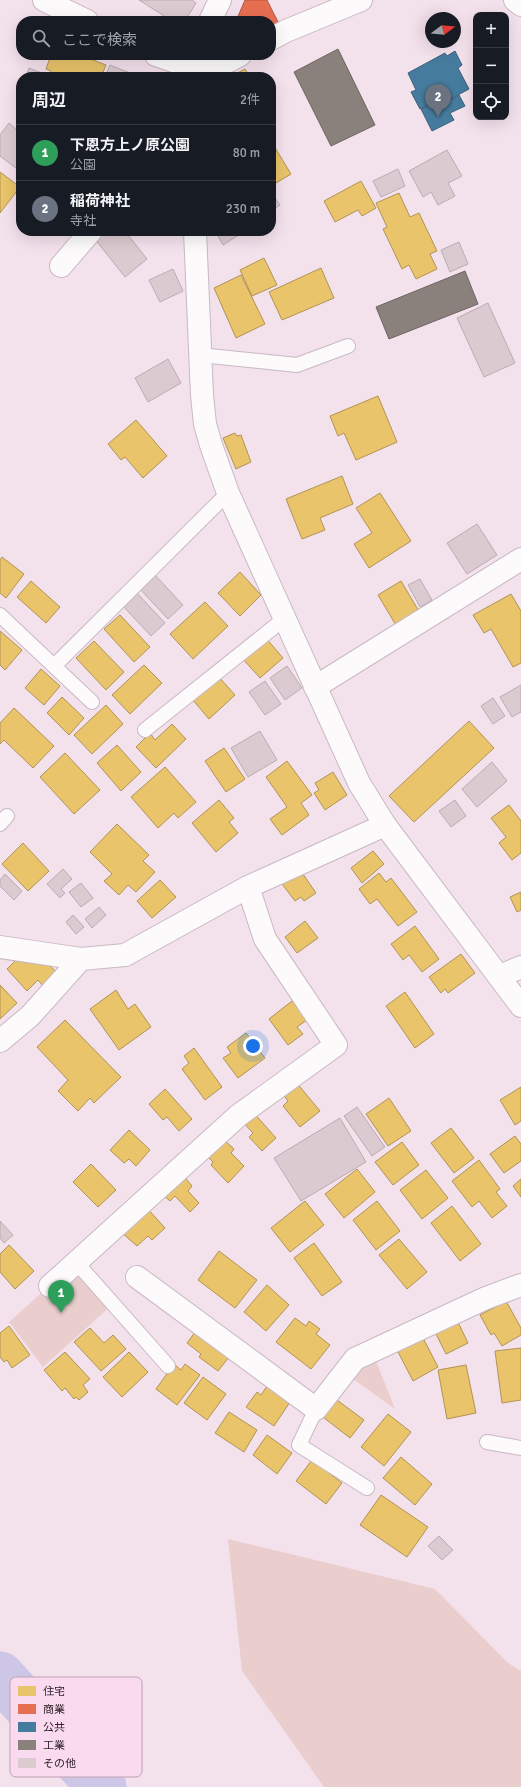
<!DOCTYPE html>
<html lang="ja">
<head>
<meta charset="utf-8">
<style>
	body { margin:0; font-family:Signika,"Noto Sans JP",sans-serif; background:#20242c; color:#f1f3f6 }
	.controls { position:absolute; right:12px; top:12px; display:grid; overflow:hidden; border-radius:8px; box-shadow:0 4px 16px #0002 }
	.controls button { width:36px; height:36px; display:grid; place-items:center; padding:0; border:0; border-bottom:1px solid #363941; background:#171b24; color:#f1f3f6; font:20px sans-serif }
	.compass { position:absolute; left:425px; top:12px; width:36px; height:36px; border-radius:50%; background:#171b24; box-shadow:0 4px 16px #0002; rotate:74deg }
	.you { position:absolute; left:253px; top:1046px; width:14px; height:14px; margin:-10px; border:3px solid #fff; border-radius:50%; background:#1a73e8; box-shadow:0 0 0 6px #1a73e833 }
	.badge { display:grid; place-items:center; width:26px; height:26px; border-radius:50%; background:#73656e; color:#fff; font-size:13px; font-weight:700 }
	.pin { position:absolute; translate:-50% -33px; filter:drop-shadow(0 1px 2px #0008) }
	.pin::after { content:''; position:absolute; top:21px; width:14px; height:12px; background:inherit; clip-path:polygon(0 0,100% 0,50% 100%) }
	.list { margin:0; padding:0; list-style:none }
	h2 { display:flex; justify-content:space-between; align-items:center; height:52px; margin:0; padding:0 16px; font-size:17px }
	h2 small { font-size:13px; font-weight:400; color:#9ea1a6 }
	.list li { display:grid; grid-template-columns:26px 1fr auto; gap:12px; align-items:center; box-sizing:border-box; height:56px; padding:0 16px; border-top:1px solid #363941 }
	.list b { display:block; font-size:15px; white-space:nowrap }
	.list p { margin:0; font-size:13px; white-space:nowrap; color:#9ea1a6 }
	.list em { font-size:13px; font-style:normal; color:#9ea1a6 }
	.icon { flex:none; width:22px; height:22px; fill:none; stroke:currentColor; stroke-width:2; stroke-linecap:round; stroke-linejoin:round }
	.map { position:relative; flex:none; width:521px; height:1787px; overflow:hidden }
	.search { position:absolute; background:#171b24; box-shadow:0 4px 16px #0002; left:16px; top:16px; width:260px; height:44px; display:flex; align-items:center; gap:10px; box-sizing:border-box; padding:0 14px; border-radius:16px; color:#9ea1a6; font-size:15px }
	.panel { position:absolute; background:#171b24; box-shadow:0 4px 16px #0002; left:16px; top:72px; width:260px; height:164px; border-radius:16px }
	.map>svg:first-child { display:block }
	.green { fill:#eacece }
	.homes { fill:#e9c46a; stroke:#b19357 }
	.shops { fill:#e76f51; stroke:#b05845 }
	.public { fill:#457b9d; stroke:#3e607a }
	.industry { fill:#8a817c; stroke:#6e6463 }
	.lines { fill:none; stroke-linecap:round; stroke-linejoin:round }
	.river { stroke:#cdc6e7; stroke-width:49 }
	.building { fill:#dbcad0; stroke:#bbacb2 }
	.lane-casing { stroke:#c8b9c2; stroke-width:16 }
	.street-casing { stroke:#c8b9c2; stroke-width:24 }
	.secondary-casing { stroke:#c8b9c2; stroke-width:24 }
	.lane { stroke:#fdfafc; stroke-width:14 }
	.street { stroke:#fdfafc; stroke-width:22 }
	.secondary { stroke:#fdfafc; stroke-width:22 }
	.key { fill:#fadaee; stroke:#bda3b3; stroke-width:1 }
	.key-label { font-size:11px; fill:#2e222a }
</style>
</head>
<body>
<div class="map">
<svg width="521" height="1787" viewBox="0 0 521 1787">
	<rect width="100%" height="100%" fill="#f3e1ec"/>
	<path class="green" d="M76 1262 113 1304 43 1367 9 1322Z
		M372 1351 395 1409 345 1373Z
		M228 1539 435 1589 508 1663 521 1671V1787H324L242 1671Z"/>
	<path class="homes" d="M51 55H80L106 65 101 77H49L51 71 46 69Z
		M245 69 250 77H230Z
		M271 141 291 174 271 186Z
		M0 172 20 187 0 213Z
		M361 181 376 208 362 216 358 210 335 222 324 201Z
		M399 193 410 217 419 213 437 251 430 254 437 269 416 279 409 265 402 269 383 229 387 227 376 203Z
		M264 258 277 285 252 296 240 270Z
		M321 268 334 298 282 320 269 292Z
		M241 275 265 324 236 338 214 288Z
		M378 396 397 442 356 460 344 433 338 436 330 416Z
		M136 420 167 456 143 478 125 457 121 460 108 444Z
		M235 433 237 436 241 435 251 462 236 469 223 438Z
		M342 476 353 504 320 518 325 530 302 539 286 499Z
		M380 493 411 541 369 568 354 544 372 533 356 508Z
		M2 557 24 574 6 598 0 593V560Z
		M240 572 261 595 240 616 218 593Z
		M31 581 60 607 46 623 17 597Z
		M401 581 420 613 397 627 378 595Z
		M511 594 521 611V663L513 667 491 629 484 633 473 615Z
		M205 602 228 626 193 659 170 634Z
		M120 615 150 647 134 662 104 629Z
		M0 631 22 650 5 670 0 665Z
		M265 637 283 658 260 678 241 657Z
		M94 641 124 672 106 690 76 658Z
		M144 665 162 683 130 714 112 695Z
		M41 669 60 686 44 705 25 688Z
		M218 676 235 695 209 719 192 699Z
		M62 697 84 718 69 735 47 713Z
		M106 705 123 724 92 754 74 735Z
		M14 708 54 746 33 768 4 740 0 744V723Z
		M469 721 494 748 414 822 389 796Z
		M172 724 186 739 156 768 136 747 150 733 155 740Z
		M117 745 141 772 121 791 97 763Z
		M224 748 245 779 226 792 205 761Z
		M65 753 100 790 74 814 40 777Z
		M287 761 312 795 301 803 309 815 282 835 270 819 287 807 266 777Z
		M165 767 196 802 178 818 174 813 158 828 131 797Z
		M333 772 347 795 325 810 314 793 319 790 315 783Z
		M219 800 234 818 229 822 238 833 216 852 192 823Z
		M509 805 521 821V853L512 860 499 843 506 837 491 818Z
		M117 824 149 855 143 861 155 872 136 892 128 885 119 895 104 881 112 874 90 852Z
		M23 843 49 871 28 891 2 864Z
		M373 851 384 864 362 883 351 868Z
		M298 867 316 893 304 901 301 897 295 901 279 880Z
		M379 873 386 882 391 878 417 912 398 926 377 899 370 904 359 889Z
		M160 880 176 897 152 918 137 901Z
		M521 892V910L517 912 510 897Z
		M305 921 318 938 297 953 285 937Z
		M415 926 439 959 422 972 409 955 403 960 391 944Z
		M37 952 58 974 44 987 38 980 27 991 7 969 19 957 25 963Z
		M461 954 475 973 448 993 445 989 441 993 429 977Z
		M0 985 17 1003 0 1019Z
		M116 990 128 1009 135 1004 151 1027 119 1050 90 1009Z
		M405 992 434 1034 415 1048 386 1006Z
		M292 1001 307 1020 297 1027 303 1034 288 1045 269 1019Z
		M65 1020 121 1077 94 1103 90 1098 78 1111 58 1091 68 1080 37 1047Z
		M246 1033 265 1058 238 1078 223 1058 231 1053 227 1047Z
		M194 1048 222 1087 205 1100 182 1069 189 1063 184 1056Z
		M296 1082 320 1111 300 1127 283 1106 288 1101 282 1093Z
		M521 1087V1121L515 1125 500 1100Z
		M165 1089 192 1119 179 1131 167 1117 163 1120 149 1104Z
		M389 1098 411 1131 388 1146 366 1114Z
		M252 1111 276 1138 262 1151 249 1137 253 1133 241 1120Z
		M451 1128 474 1158 454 1173 431 1143Z
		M129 1130 150 1150 136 1166 129 1159 124 1163 110 1150Z
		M515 1136 521 1144V1161L504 1173 490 1154Z
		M221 1137 234 1149 231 1153 244 1166 228 1183 211 1165 213 1162 204 1153Z
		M402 1142 419 1165 393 1185 375 1162Z
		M479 1160 500 1189 496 1192 507 1206 492 1218 479 1201 472 1207 452 1181Z
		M91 1164 116 1190 98 1207 73 1182Z
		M357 1169 375 1192 344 1218 325 1194Z
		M426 1170 448 1198 422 1219 400 1190Z
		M182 1174 192 1186 188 1191 199 1203 190 1212 175 1196 170 1201 162 1194Z
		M521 1179V1197L513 1186Z
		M305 1201 324 1225 290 1252 271 1228Z
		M377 1201 400 1231 376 1250 353 1220Z
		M452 1206 481 1244 460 1261 431 1223Z
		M146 1207 165 1228 152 1240 148 1236 137 1246 121 1232Z
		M399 1239 427 1272 407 1289 379 1255Z
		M314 1243 342 1282 322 1296 294 1258Z
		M9 1245 34 1271 15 1289 0 1272V1254Z
		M219 1251 257 1280 235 1308 198 1280Z
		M267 1285 289 1305 266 1331 244 1312Z
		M506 1301 521 1328V1335L502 1346 494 1333 491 1335 480 1315Z
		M295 1318 306 1326 309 1321 320 1329 316 1334 330 1345 311 1369 276 1342Z
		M456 1318 468 1343 446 1354 434 1330Z
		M9 1326 30 1355 12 1368 7 1360 4 1362 0 1357V1333Z
		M199 1327 233 1352 218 1371 199 1357 201 1354 187 1343Z
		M90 1328 104 1343 113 1335 126 1349 101 1371 74 1342Z
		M421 1334 438 1367 413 1381 395 1346Z
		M521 1348V1400L502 1403 495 1351Z
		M65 1352 90 1379 83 1385 88 1392 79 1400 76 1397 74 1399 65 1388 62 1391 44 1370Z
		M129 1352 148 1372 122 1397 103 1377Z
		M174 1364 181 1370 185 1364 200 1375 177 1405 156 1389Z
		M466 1365 476 1413 447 1419 438 1370Z
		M203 1377 226 1394 207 1420 184 1403Z
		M267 1386 290 1402 274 1426 246 1407 257 1392 261 1395Z
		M337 1400 364 1420 350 1438 323 1417Z
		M229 1412 257 1430 244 1452 215 1433Z
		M388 1414 411 1432 384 1466 361 1447Z
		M267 1435 292 1453 277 1474 253 1455Z
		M401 1457 432 1484 415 1505 383 1478Z
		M312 1460 342 1483 326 1504 296 1481Z
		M381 1495 428 1527 407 1557 360 1525Z"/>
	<path class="shops" d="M245 0H267L280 26 271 30V21H236Z"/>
	<path class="public" d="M455 51 462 65 458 68 469 89 445 102 442 98 420 109 411 92 416 90 408 73 445 53 447 56Z
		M459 95 465 106 450 113 454 120 432 131 421 109 442 99 445 103Z"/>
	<path class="industry" d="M338 49 375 125 331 146 294 72Z
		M465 271 478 304 389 339 376 307Z"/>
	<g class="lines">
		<path class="river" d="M0 1676 102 1787"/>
	</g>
	<path class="building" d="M139 0H192L196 3 185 21H172Z
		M110 65 140 77H105Z
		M29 68 47 75 46 77H26Z
		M9 123 21 133V172L0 156V135Z
		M447 150 462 176 448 183 455 196 438 205 431 192 423 197 409 171Z
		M398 169 405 186 381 197 373 181Z
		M271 192 280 205 271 211Z
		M102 231H125L147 259 125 277 94 238Z
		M215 231H245L223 245Z
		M459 242 468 264 450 272 441 250Z
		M173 269 183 291 160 302 149 280Z
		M488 303 515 363 484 377 457 318Z
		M168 359 181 383 148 402 135 378Z
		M477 524 497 555 467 574 447 543Z
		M154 574 183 605 168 619 139 588Z
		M420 579 432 600 420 607 408 585Z
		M135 591 165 623 151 636 121 604Z
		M287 666 302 688 285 700 270 678Z
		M265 681 281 704 265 715 249 692Z
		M521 685V712L512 717 500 697Z
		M493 698 505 716 493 724 481 706Z
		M260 731 277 760 248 777 231 748Z
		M492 762 507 781 477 807 462 789Z
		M455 800 466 816 451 827 439 811Z
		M63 869 72 879 61 889 65 893 60 898 47 884Z
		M5 874 22 891 14 900 0 886V880Z
		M81 883 93 898 81 907 69 892Z
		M99 907 106 915 92 928 85 919Z
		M73 915 84 927 76 934 66 922Z
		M357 1107 385 1147 372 1156 344 1116Z
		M340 1118 366 1162 301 1201 274 1158Z
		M0 1221 13 1235 4 1243 0 1238Z
		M439 1536 453 1550 442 1560 428 1546Z"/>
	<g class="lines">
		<defs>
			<path id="lane" d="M200 355 297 365 348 346
				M0 615 92 702
				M54 666 228 493
				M145 730 284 619
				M0 824 7 816
				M76 1262 168 1366
				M316 1409 299 1445 367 1488
				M487 1442 521 1448"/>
			<path id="street" d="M515 0 521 5
				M271 39 286 31 361 0
				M190 67 210 71 240 55
				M61 266 91 231
				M315 687 521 559
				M0 947 81 959 125 955 248 887 385 825
				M500 976 521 967
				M0 1041 30 1016 81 959
				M137 1277 316 1409 355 1359 486 1298 521 1285
				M50 1286 239 1115 336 1045 265 939 248 887"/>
			<path id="secondary" d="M44 0 87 21
				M210 21 220 0
				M156 55 190 67
				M195 231 202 395 205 424 211 445 228 493 359 783 385 825 521 1006"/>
		</defs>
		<use href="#lane" class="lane-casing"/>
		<use href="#street" class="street-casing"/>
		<use href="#secondary" class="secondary-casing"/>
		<use href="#lane" class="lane"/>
		<use href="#street" class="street"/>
		<use href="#secondary" class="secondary"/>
	</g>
	<rect x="10" y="1677" width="132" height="100" rx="6" class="key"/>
	<rect x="18" y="1686" width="18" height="10" fill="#e9c46a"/>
	<rect x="18" y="1704" width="18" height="10" fill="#e76f51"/>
	<rect x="18" y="1722" width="18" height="10" fill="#457b9d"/>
	<rect x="18" y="1740" width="18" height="10" fill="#8a817c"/>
	<rect x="18" y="1758" width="18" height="10" fill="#dbcad0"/>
	<g class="key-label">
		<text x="43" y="1695">住宅</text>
		<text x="43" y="1713">商業</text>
		<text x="43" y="1731">公共</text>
		<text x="43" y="1749">工業</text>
		<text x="43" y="1767">その他</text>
	</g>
</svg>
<div class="controls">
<button>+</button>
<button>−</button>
<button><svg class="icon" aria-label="locate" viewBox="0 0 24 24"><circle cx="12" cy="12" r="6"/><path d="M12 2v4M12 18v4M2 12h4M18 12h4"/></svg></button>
</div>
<svg class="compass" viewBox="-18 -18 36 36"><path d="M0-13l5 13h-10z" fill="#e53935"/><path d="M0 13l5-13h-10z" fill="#9ea1a6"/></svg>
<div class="you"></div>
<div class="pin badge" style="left:61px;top:1313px;background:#2e9e5b">1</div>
<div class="pin badge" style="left:438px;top:117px;background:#6b7280">2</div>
<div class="search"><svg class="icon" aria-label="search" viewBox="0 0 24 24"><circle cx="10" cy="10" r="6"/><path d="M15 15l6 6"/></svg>ここで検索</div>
<section class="panel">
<h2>周辺<small>2件</small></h2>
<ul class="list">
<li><span class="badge" style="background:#2e9e5b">1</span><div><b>下恩方上ノ原公園</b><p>公園</p></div><em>80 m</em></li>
<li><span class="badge" style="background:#6b7280">2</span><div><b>稲荷神社</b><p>寺社</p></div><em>230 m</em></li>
</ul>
</section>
</div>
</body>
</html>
